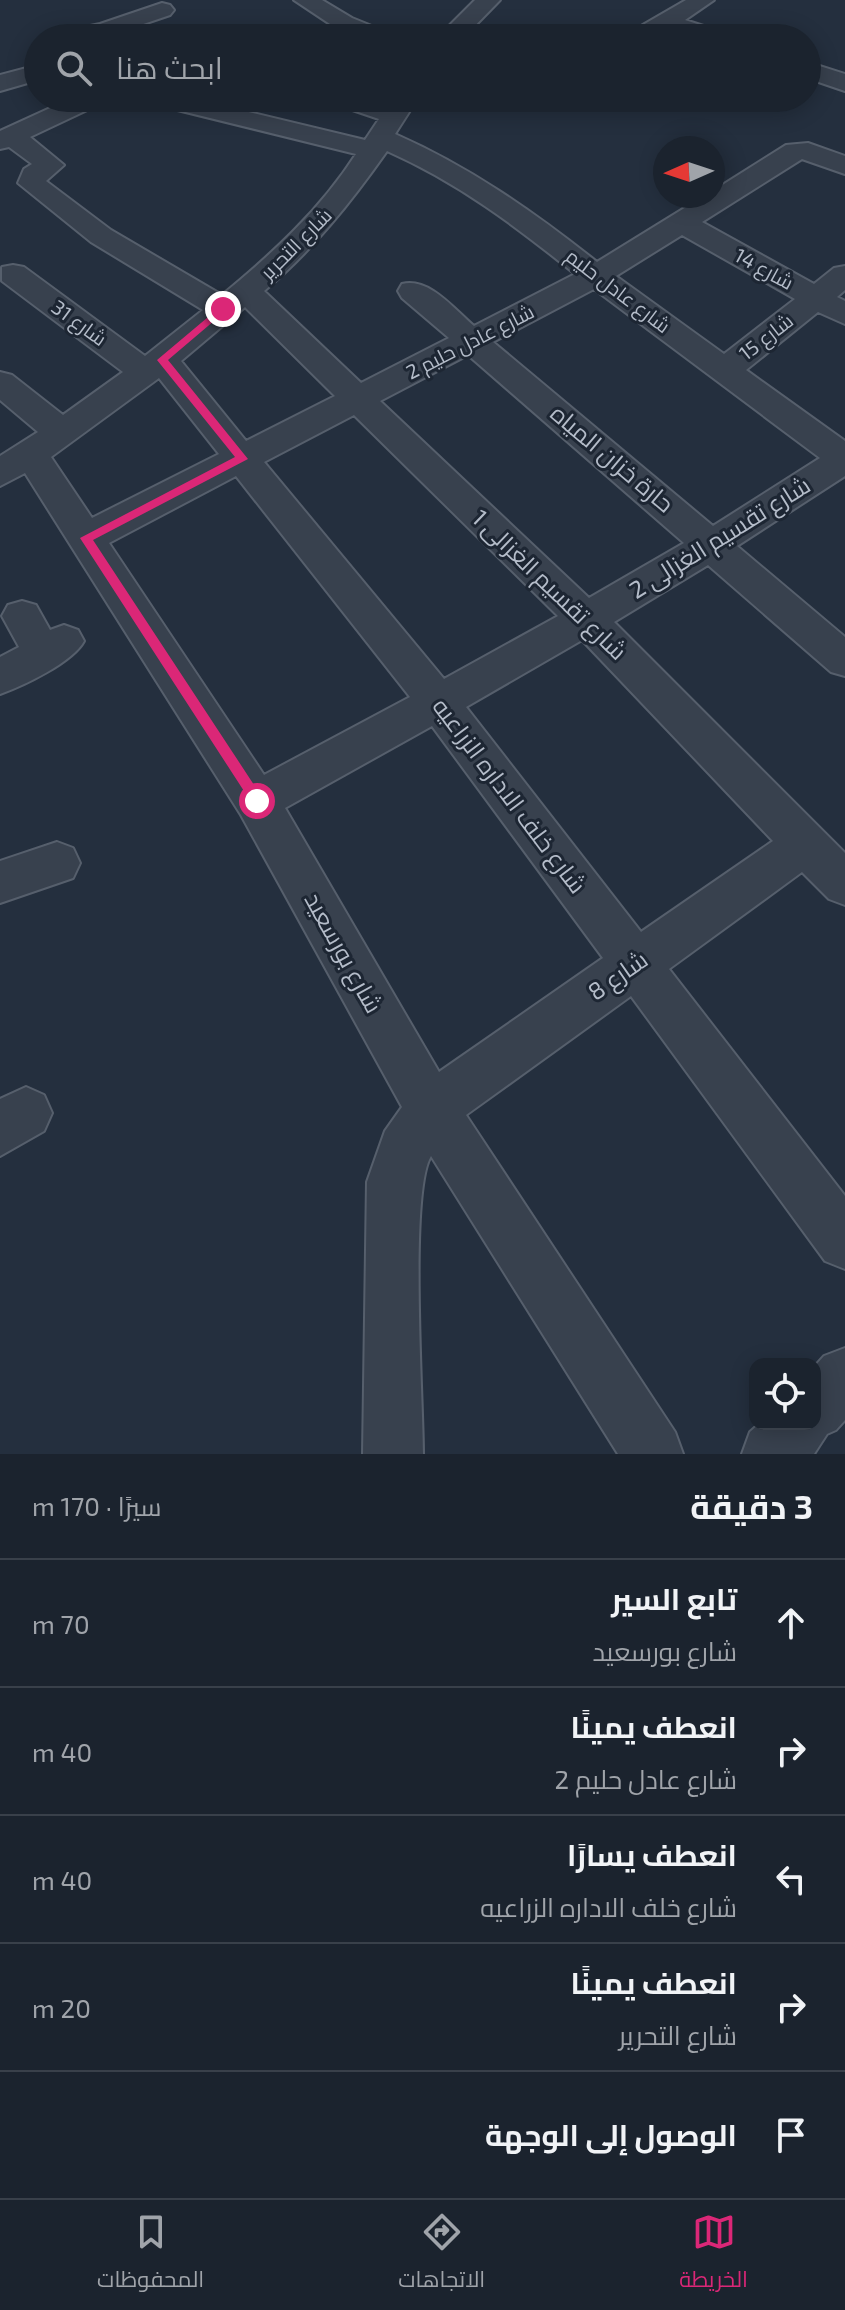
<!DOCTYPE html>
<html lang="ar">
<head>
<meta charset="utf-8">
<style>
	body { margin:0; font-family:"Exo 2",Cairo,sans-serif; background:#282f3a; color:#f1f3f6; direction:rtl }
	.controls { position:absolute; right:24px; bottom:24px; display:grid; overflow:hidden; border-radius:16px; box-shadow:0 4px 20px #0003 }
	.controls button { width:72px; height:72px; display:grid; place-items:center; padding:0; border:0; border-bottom:2px solid #39404a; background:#1b232e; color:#f1f3f6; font:40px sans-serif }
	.compass { position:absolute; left:653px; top:136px; width:72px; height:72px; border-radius:50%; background:#1b232e; box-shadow:0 4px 20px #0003; rotate:267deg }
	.stop { position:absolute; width:24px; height:24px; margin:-18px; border:6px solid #db2777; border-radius:50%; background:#fff }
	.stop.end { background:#db2777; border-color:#fff; box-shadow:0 2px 8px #0008 }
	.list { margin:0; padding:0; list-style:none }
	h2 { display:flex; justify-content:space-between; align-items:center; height:104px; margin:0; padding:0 32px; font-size:34px }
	h2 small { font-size:26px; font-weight:400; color:#a0a4aa }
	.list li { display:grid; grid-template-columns:52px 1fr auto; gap:24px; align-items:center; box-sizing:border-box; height:128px; padding:0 32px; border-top:2px solid #39404a }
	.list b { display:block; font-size:30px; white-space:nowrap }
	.list p { margin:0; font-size:26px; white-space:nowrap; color:#a0a4aa }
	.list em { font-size:26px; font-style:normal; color:#a0a4aa }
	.icon { flex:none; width:44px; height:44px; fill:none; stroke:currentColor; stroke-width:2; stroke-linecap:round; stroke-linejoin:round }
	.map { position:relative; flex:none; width:845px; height:1454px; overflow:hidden; direction:ltr }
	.search { position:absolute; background:#1b232e; box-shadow:0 4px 20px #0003; left:24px; right:24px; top:24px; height:88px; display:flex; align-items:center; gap:20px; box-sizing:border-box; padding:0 28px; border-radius:44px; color:#a0a4aa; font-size:30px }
	.sheet { height:744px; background:#1b232e }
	nav { display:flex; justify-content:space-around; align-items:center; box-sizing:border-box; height:112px; border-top:2px solid #39404a; background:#1b232e; font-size:22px; color:#a0a4aa }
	nav a { display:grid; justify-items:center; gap:4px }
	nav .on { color:#db2777 }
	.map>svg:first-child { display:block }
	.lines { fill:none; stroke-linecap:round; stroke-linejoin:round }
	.minor-casing { stroke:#565f6c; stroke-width:4 }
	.minor { fill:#38414e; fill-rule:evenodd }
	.route { fill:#db2777 }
	.labels { text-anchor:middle; stroke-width:6; stroke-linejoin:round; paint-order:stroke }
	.far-street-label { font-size:20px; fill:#b4bcc9; stroke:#1d2633 }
	.street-label { font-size:24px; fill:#b4bcc9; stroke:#1d2633 }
</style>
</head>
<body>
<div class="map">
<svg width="845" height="1454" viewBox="0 0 845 1454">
	<rect width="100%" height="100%" fill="#242f3e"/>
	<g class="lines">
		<defs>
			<path id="minor" d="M294 0H322L352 18 389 33 392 38H359L336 28Z
				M475 0H500L463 38H437Z
				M686 0H714L685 20 725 33 728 38H692L668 30 655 38H626L629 33Z
				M162 3 170 5 174 10 170 15 102 38H53L56 33 100 24Z
				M807 62 845 74V91L807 78Z
				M38 65V80L0 91V75Z
				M72 98H106L102 103 30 137 64 165 46 181 111 230 222 295C273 253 320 210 356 154L149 103 145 98H190L365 140 379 119 332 103 328 98H367L388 105 392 98H418L395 134C470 167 534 212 597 262L704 196H713V191L786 145 808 143 845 156V174L802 159 702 222 814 284 834 268 845 266V290L837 297 845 301V324L818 312 746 370 845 441V476L737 546 845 637V676L831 672 708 565 614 622 845 853V905L829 899 802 872 669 969 845 1196V1269L825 1261 631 996 466 1115 675 1432 683 1454H618L431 1156C409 1191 423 1401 423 1454H363L367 1182 385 1131 402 1107 241 815 25 473 0 486V456L38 432 0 400V372L12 375 63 415 123 372 2 281V267L13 265 24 267 145 356 203 310 91 242 18 183 24 169 32 164 9 147 0 149V131ZM387 151C457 182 516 226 575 274L474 326C454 309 429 277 402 284L398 291 402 298 449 338 361 383 264 291C313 250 351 202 387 151ZM682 235 795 299 724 354 616 276ZM594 289 820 458 713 526 493 342ZM245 307 335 396 246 441 181 361ZM468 355 684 543 589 598 380 401ZM159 378 219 454 92 518 51 457ZM354 415 558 616 444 679 264 462ZM236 476 410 697 264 775 109 543ZM582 640 773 841 641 932 466 707ZM432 726 603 958 439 1072 285 808Z
				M22 601 36 605 50 630 64 625 78 630 84 641C73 662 23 686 0 694V657L19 647 2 616 8 605Z
				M57 842 73 848 80 863 73 878 0 903V861Z
				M26 1087 44 1095 52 1113 44 1131 0 1156V1099Z
				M845 1348V1420L836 1430 827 1434 814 1454H742L750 1432 759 1424H815V1366L824 1356Z"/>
		</defs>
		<use href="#minor" class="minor-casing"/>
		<use href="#minor" class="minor"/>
	</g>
	<path class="route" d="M220 307 228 309 168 360 248 459 93 540 262 797 264 801 257 807 253 805 80 538 235 457 157 360Z"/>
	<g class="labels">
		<g class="far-street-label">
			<text transform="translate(296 244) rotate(-45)" y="7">شارع التحرير</text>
			<text transform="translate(764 269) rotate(29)" y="7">شارع 14</text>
			<text transform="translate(618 291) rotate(37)" y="7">شارع عادل حليم</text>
			<text transform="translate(79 323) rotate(36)" y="7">شارع 31</text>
			<text transform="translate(766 337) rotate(-38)" y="7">شارع 15</text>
			<text transform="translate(470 342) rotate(-27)" y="7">شارع عادل حليم 2</text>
		</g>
		<g class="street-label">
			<text transform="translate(612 459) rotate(40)" y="8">حارة خزان المياه</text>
			<text transform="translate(720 538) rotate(-32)" y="8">شارع تقسيم الغزالى 2</text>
			<text transform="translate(549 585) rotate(44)" y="8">شارع تقسيم الغزالى 1</text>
			<text transform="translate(509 796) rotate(53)" y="8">شارع خلف الاداره الزراعيه</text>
			<text transform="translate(343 953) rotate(61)" y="8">شارع بورسعيد</text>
			<text transform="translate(618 976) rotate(-35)" y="8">شارع 8</text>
		</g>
	</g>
</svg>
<div class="controls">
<button><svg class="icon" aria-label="locate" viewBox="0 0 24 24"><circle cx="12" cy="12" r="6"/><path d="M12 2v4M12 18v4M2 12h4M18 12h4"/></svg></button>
</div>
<svg class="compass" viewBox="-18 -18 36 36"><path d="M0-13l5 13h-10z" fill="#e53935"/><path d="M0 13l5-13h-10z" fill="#a0a4aa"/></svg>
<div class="stop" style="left:257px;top:801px"></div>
<div class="stop end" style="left:223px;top:309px"></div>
<div class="search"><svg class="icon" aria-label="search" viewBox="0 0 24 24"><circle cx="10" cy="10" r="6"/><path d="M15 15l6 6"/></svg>ابحث هنا</div>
</div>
<section class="sheet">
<h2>3 دقيقة<small>سيرًا · 170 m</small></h2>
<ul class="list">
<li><svg class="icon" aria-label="ahead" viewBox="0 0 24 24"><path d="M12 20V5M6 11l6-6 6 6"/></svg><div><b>تابع السير</b><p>شارع بورسعيد</p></div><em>70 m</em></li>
<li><svg class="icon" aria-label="right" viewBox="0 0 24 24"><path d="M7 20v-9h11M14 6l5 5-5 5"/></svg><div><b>انعطف يمينًا</b><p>شارع عادل حليم 2</p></div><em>40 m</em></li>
<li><svg class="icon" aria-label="left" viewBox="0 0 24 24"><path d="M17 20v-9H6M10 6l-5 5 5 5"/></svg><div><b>انعطف يسارًا</b><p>شارع خلف الاداره الزراعيه</p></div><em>40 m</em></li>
<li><svg class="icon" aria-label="right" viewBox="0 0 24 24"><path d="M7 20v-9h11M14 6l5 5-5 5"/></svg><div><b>انعطف يمينًا</b><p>شارع التحرير</p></div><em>20 m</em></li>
<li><svg class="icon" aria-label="arrive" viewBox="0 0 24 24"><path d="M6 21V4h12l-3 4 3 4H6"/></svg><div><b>الوصول إلى الوجهة</b></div></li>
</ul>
</section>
<nav>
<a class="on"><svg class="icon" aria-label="map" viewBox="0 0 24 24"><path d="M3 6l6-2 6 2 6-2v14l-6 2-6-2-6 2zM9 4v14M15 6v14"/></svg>الخريطة</a>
<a><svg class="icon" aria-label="directions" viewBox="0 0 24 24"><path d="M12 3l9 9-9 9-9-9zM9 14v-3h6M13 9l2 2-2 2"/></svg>الاتجاهات</a>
<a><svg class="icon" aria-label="saved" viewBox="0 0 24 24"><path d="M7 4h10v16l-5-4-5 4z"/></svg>المحفوظات</a>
</nav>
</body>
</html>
